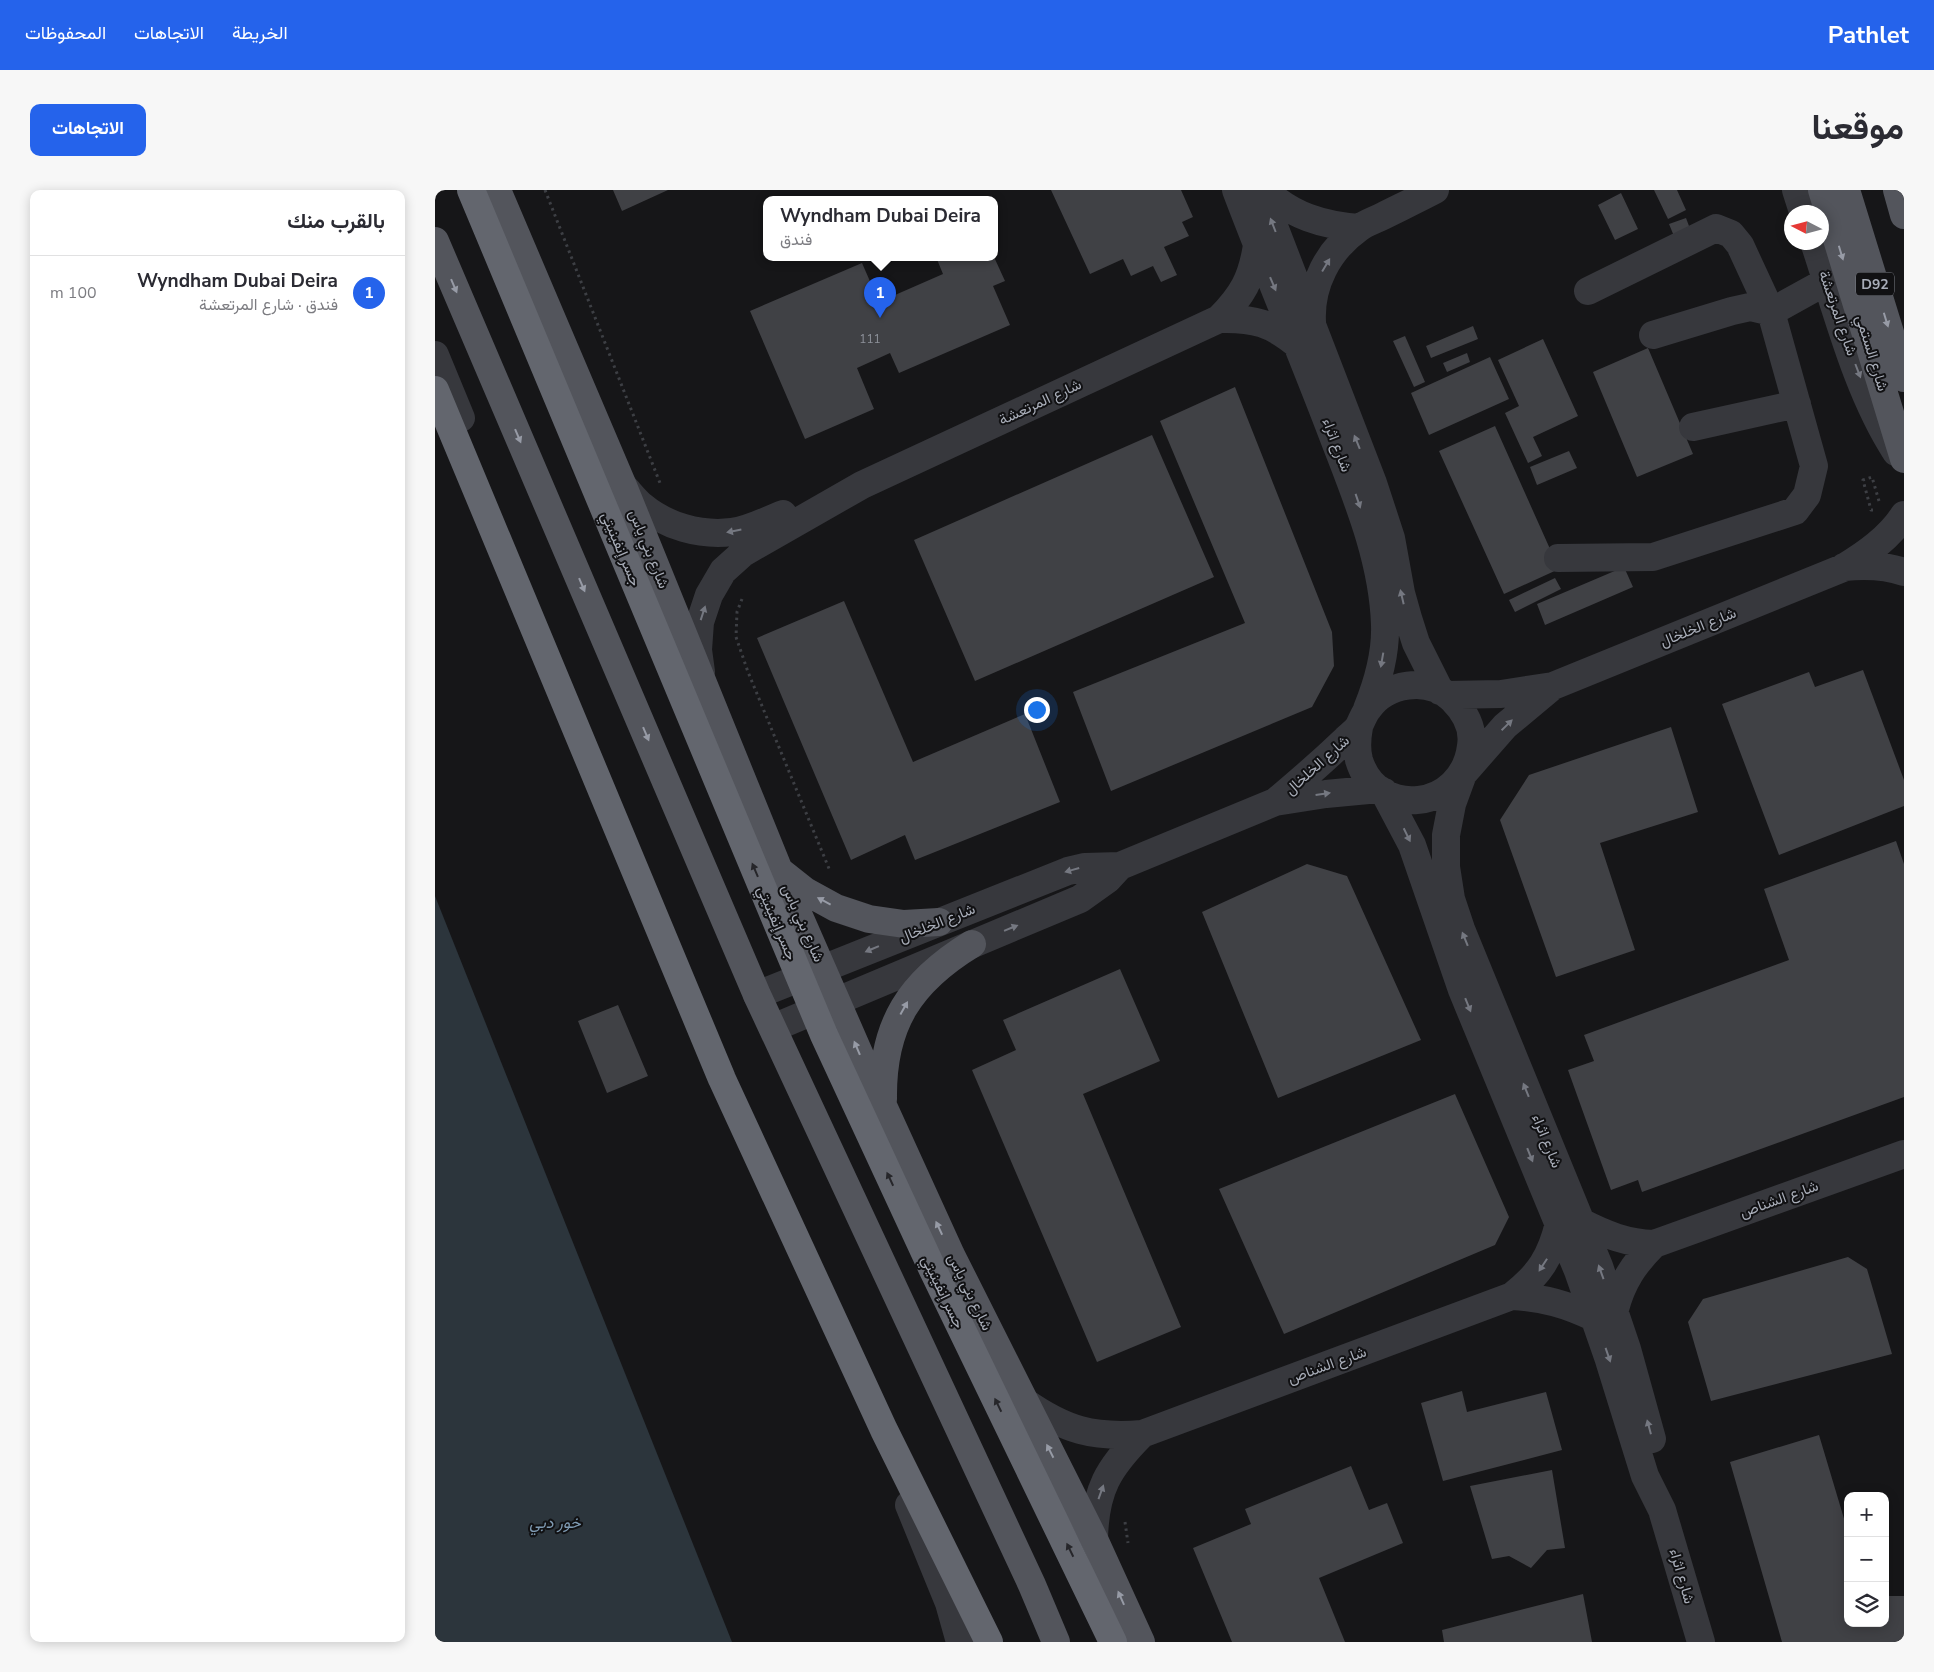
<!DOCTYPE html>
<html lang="ar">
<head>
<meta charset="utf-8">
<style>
	body { margin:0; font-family:"Nunito Sans",Vazirmatn,sans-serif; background:#f7f7f7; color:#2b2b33; direction:rtl }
	.controls { position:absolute; right:15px; bottom:15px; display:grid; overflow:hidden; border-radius:10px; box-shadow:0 2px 12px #0003 }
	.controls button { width:45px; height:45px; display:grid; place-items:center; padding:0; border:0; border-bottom:1px solid #e1e1e2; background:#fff; color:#2b2b33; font:25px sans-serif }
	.compass { position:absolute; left:1349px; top:15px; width:45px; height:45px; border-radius:50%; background:#fff; box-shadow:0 2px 12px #0003; rotate:276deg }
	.you { position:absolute; left:601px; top:519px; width:18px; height:18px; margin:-12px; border:4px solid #fff; border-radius:50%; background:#1a73e8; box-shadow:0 0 0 8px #1a73e833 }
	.badge { display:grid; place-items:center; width:32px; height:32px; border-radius:50%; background:#2563eb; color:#fff; font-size:16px; font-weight:700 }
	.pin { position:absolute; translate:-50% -41px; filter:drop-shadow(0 1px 2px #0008) }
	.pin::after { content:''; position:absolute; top:26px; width:18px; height:15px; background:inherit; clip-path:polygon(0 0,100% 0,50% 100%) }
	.popup { position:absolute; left:328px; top:6px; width:235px; height:65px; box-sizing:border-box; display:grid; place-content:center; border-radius:10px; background:#fff; filter:drop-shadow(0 1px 4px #0005); font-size:16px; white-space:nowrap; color:#7c7c81 }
	.popup b { font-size:19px; color:#2b2b33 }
	.popup::after { content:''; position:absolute; left:50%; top:100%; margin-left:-10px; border:10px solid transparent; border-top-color:#fff }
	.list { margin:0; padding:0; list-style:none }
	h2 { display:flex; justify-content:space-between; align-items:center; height:65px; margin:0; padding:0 20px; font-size:21px }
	h2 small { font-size:16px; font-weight:400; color:#7c7c81 }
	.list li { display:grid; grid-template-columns:32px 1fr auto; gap:15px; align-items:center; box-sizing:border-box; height:75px; padding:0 20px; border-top:1px solid #e1e1e2 }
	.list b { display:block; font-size:19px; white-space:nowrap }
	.list p { margin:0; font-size:16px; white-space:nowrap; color:#7c7c81 }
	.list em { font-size:16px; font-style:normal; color:#7c7c81 }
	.icon { flex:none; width:28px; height:28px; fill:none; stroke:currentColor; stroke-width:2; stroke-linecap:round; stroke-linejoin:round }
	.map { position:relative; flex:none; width:1469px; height:1452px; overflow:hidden; direction:ltr; border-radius:10px }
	header { display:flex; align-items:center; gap:30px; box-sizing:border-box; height:70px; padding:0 25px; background:#2563eb; color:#fff }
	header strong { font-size:24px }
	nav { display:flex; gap:28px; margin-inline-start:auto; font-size:18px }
	.intro { display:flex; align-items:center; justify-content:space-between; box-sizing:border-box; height:120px; padding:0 30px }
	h1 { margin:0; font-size:35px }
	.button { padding:12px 22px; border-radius:10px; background:#2563eb; color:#fff; font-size:18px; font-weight:700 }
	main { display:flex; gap:30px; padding:0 30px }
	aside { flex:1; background:#fff; border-radius:10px; box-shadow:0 2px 12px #0003 }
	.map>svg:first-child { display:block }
	.water { fill:#2c353c }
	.building { fill:#404145 }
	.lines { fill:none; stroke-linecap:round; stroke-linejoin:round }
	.path { stroke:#3d3f44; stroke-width:3; stroke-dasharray:2.5 4; stroke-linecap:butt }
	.minor { stroke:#37383d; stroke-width:28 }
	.major { stroke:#53555c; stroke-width:28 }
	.highway-bridge { stroke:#63666e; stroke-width:28 }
	.oneway { fill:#757881 }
	.oneway2 { fill:#979ba6 }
	.oneway3 { fill:#26262a }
	.labels { text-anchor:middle; stroke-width:4; stroke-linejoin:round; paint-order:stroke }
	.number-label { font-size:12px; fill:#8e929b }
	.shield { fill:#111113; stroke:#7b7e86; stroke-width:1 }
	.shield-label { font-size:14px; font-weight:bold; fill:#a8adb8 }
	.street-label { font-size:15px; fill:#a8adb8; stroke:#111113 }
	.water-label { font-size:16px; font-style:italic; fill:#7f9bb3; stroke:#111113 }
</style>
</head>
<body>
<header>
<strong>Pathlet</strong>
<nav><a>الخريطة</a><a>الاتجاهات</a><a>المحفوظات</a></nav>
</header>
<div class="intro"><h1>موقعنا</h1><a class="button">الاتجاهات</a></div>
<main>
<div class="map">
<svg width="1469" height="1452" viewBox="0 0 1469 1452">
	<rect width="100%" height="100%" fill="#161618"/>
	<path class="water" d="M0 706 297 1452H0Z"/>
	<path class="building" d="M178 0H233L187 21Z
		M616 0H746L758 27 747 32 754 46 729 57 742 85 726 92 718 76 696 86 688 69 655 84Z
		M1219 0H1242L1251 20 1233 29Z
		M1186 3 1203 39 1180 50 1163 15Z
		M1251 28 1257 44 1241 51 1234 34Z
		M501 67H559L570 91 558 96 575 135 464 183 455 163 422 178 439 219 370 249 315 121 427 73 444 112 508 84Z
		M1038 136 1043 149 996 168 991 156Z
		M970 146 990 192 979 197 958 151Z
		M1108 149 1143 226 1098 247 1107 266 1093 273 1070 223 1084 216 1063 170Z
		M1213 158 1258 264 1202 287 1158 182Z
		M1032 163 1035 172 1012 182 1008 173Z
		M1055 167 1074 209 994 245 976 203Z
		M800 197 897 442 899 476 877 517 676 601 638 502 810 433 725 231Z
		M1060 236 1124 379 1069 404 1004 261Z
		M717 245 779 387 540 491 479 350Z
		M1134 261 1142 278 1102 295 1095 277Z
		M1189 377 1198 397 1110 435 1102 414Z
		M1120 388 1126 399 1080 422 1074 410Z
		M409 411 478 572 590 524 625 612 480 670 470 645 416 670 322 448Z
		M1428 480 1469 590V616L1344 665 1287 514 1374 482 1380 497Z
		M1236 537 1263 622 1165 653 1200 760 1121 787 1065 630 1094 585Z
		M1461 651 1469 674V907L1207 1002 1203 990 1176 1000 1133 880 1159 871 1149 845 1354 770 1329 699Z
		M872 674 912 686 986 850 843 908 767 722Z
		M685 779 725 871 648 904 746 1137 662 1172 537 880 581 860 568 830Z
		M183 815 213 886 172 903 143 831Z
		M1020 904 1074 1027 1060 1055 849 1144 784 999Z
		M1413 1067 1432 1079 1457 1164 1276 1211 1253 1132 1268 1109Z
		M1027 1201 1032 1222 1111 1202 1127 1260 1008 1291 986 1213Z
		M1384 1245 1413 1342V1433H1450V1406H1469V1452H1347L1295 1272Z
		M916 1276 934 1320 952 1313 968 1353 884 1388 910 1452H797L758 1358 816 1334 810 1319Z
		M1117 1280 1130 1358 1112 1360 1096 1378 1074 1366 1057 1369 1035 1296Z
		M1148 1404 1157 1452H1009L1007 1440Z"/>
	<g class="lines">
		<path class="path" d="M110 0 225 293
			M1438 320H1436L1428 290 1437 287 1444 311
			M307 409 302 422 301 447 313 482 395 681
			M690 1332 693 1353"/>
		<path class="minor" d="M801 0C832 82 867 164 898 246 921 306 948 369 950 435 951 464 943 492 932 519
			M825 0 938 293 956 348 966 403 973 428 981 453 1005 501
			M830 0C856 26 888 35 924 38
			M1361 0 1368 22
			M1379 52C1402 121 1422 202 1461 262
			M1153 101 1281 38 1296 44 1305 55 1336 122 1392 91
			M784 129C819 128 837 133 864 156
			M877 132C875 95 893 60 924 38 931 33 940 30 948 26 966 17 983 9 1000 0
			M0 165 26 228
			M1258 237 1362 214
			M188 296C194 302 200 310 207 316 231 336 265 346 297 342 314 340 332 330 348 324
			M1123 368 1218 367 1360 321 1372 305 1379 276 1336 122 1315 117 1297 121 1218 145
			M1409 377C1430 375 1449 375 1469 382
			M266 482 263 460 265 432 274 405 288 381 308 363 427 295 784 129C807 106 817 89 822 55
			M1118 496 1070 536 1028 584 1017 614 1011 645V677L1016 709 1026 739 1164 1076 1192 1159 1217 1249
			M1012 505 1066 504 1118 496 1408 378C1431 364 1454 348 1469 325
			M949 602 977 655 1027 800 1143 1081 1174 1170 1210 1286 1227 1320 1266 1452
			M840 612C864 592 888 571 911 549 915 545 921 541 924 536 927 530 929 524 933 519 951 493 993 486 1017 509 1029 521 1039 538 1036 556 1028 621 942 630 924 570 921 559 922 548 924 537
			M322 805 633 681 650 677 685 676 840 612 891 604 944 599
			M338 838 645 709 673 689 685 676
			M1146 1032C1171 1045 1192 1053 1219 1054L1469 964
			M1077 1106C1109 1108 1131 1114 1160 1128
			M1180 1119C1187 1092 1199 1074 1219 1054
			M590 1212C630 1240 658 1248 707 1244L1077 1106C1104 1085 1116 1067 1124 1033
			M474 1315 514 1413 525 1452
			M659 1349C660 1300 673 1278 707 1244"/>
		<path class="major" d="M62 0 188 296 343 678 424 863 516 1065 659 1349 706 1452
			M1387 0 1469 269
			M1411 0 1469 188
			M1462 0 1469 25
			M0 51 322 805 597 1395 621 1452
			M346 682 370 701 401 718 434 729 469 734 504 732
			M448 909C447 834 475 792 537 754"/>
		<path class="highway-bridge" d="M36 0 389 845 497 1078 678 1452
			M0 200 287 889 449 1240 554 1452"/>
	</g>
	<defs><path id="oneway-solid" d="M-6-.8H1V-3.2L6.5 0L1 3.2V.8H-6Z" transform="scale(1.25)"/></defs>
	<g class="oneway">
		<use href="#oneway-solid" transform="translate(838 35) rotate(-111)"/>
		<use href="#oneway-solid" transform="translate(891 75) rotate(-59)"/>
		<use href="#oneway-solid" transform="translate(838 94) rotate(67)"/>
		<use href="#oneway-solid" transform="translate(1423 181) rotate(69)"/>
		<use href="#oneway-solid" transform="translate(922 252) rotate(-112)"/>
		<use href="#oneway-solid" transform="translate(923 311) rotate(71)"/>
		<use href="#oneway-solid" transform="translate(299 341) rotate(169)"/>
		<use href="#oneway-solid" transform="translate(967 407) rotate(-103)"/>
		<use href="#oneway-solid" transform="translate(268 423) rotate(-72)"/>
		<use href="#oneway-solid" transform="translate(947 470) rotate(100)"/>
		<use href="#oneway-solid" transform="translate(1072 535) rotate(-44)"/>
		<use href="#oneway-solid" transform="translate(888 604) rotate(-8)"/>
		<use href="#oneway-solid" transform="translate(972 645) rotate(64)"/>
		<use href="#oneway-solid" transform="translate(637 680) rotate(164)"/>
		<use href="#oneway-solid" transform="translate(576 738) rotate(-22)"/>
		<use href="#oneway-solid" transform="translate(1030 749) rotate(-112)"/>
		<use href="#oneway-solid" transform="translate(437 759) rotate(157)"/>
		<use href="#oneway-solid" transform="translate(1033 815) rotate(68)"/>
		<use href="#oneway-solid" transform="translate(1091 900) rotate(-112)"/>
		<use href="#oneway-solid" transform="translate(1095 965) rotate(68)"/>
		<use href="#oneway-solid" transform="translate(1108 1075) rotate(123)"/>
		<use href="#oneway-solid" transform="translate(1166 1082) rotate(-110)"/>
		<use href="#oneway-solid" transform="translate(1173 1165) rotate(71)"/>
		<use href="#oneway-solid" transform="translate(1214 1237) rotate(-105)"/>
		<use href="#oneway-solid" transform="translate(666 1302) rotate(-70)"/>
	</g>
	<g class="oneway2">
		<use href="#oneway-solid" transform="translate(1406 63) rotate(73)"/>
		<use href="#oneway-solid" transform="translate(19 96) rotate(67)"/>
		<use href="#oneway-solid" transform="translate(1451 130) rotate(73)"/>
		<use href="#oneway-solid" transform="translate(83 246) rotate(67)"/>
		<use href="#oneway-solid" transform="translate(147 395) rotate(67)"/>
		<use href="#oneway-solid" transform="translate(211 544) rotate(67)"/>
		<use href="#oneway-solid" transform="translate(389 711) rotate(-152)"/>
		<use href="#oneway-solid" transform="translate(469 818) rotate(-61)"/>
		<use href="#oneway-solid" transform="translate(422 858) rotate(-113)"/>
		<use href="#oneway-solid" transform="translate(504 1038) rotate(-115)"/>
		<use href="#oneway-solid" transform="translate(615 1261) rotate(-117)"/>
		<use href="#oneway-solid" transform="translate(686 1408) rotate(-114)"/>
	</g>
	<g class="oneway3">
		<use href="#oneway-solid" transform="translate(320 680) rotate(-113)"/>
		<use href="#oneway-solid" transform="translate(455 989) rotate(-115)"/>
		<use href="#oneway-solid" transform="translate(563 1215) rotate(-116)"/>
		<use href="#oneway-solid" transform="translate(635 1360) rotate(-116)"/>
	</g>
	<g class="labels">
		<g class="number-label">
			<text x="435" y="153">111</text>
		</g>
		<rect class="shield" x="1421" y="82.5" width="38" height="23" rx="4"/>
		<g class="shield-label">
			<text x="1440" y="99">D92</text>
		</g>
		<g class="street-label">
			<text transform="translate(1403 123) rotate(71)" y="5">شارع المرتعشة</text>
			<text transform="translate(1437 163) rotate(73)" y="5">شارع الستمي</text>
			<text transform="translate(605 212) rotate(-25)" y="5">شارع المرتعشة</text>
			<text transform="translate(902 255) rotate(69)" y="5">شارع اثراء</text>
			<text transform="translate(186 359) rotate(67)" y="5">جسر إنفينيتي</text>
			<text transform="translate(214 359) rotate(68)" y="5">شارع بني ياس</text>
			<text transform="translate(1263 437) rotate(-22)" y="5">شارع الخلخال</text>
			<text transform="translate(882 575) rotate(-42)" y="5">شارع الخلخال</text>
			<text transform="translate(342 733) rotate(67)" y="5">جسر إنفينيتي</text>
			<text transform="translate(368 733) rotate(66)" y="5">شارع بني ياس</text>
			<text transform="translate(502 733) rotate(-22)" y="5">شارع الخلخال</text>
			<text transform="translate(1112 951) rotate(68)" y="5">شارع اثراء</text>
			<text transform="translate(1344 1009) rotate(-20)" y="5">شارع الشناص</text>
			<text transform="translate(508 1102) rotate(64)" y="5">جسر إنفينيتي</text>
			<text transform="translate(535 1102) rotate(64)" y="5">شارع بني ياس</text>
			<text transform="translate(892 1175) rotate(-20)" y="5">شارع الشناص</text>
			<text transform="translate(1247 1386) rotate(74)" y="5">شارع اثراء</text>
		</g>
		<g class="water-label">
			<text x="120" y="1338">خور دبي</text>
		</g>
	</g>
</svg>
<div class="controls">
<button>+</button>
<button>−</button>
<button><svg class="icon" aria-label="layers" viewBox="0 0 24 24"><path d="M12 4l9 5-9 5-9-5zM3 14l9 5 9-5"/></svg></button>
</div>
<svg class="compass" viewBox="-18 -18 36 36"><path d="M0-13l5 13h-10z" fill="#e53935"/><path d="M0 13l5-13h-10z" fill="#7c7c81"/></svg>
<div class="you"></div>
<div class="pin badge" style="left:445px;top:128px">1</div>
<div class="popup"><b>Wyndham Dubai Deira</b>فندق</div>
</div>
<aside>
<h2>بالقرب منك<small></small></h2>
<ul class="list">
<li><span class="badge">1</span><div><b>Wyndham Dubai Deira</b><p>فندق · شارع المرتعشة</p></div><em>100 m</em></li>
</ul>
</aside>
</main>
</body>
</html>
